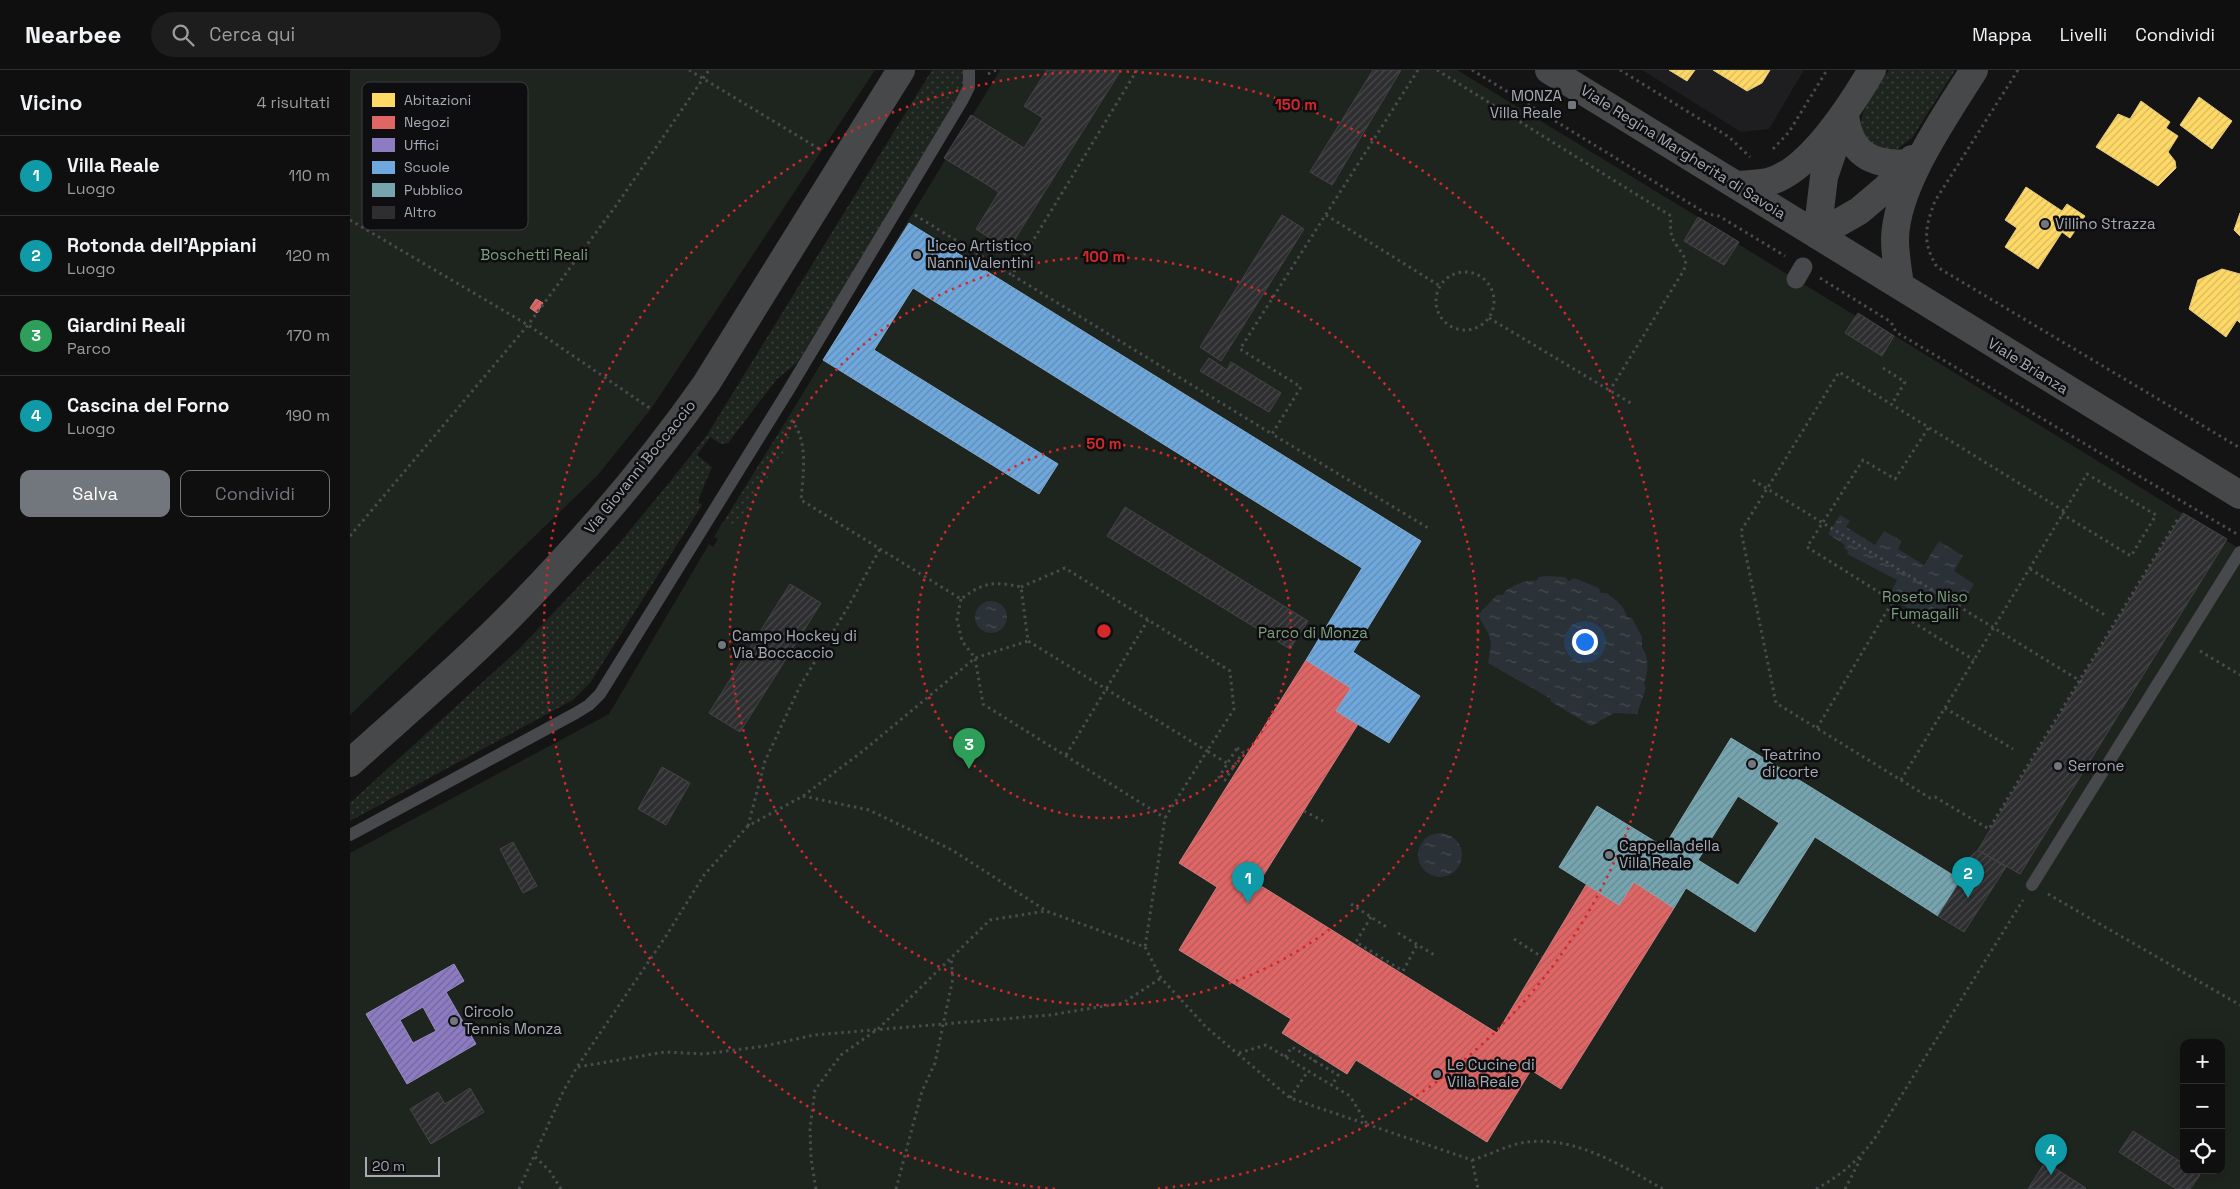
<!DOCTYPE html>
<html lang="it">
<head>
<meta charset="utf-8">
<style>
	body { margin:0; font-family:"Space Grotesk",sans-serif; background:#1d1d1d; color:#f1f3f6 }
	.controls { position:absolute; right:15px; bottom:15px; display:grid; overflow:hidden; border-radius:10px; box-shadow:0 5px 20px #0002 }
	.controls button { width:45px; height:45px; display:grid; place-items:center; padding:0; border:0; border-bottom:1px solid #2f2f2f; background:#0f0f0f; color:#f1f3f6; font:25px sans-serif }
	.scale { position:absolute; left:15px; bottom:12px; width:75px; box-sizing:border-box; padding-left:5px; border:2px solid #a5abb5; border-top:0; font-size:14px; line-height:18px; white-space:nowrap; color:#a5abb5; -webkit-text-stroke:4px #0e0e10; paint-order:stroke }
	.you { position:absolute; left:1234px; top:571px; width:18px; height:18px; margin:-12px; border:4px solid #fff; border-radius:50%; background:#1a73e8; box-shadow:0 0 0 8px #1a73e833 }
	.badge { display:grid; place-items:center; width:32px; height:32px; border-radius:50%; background:#72767d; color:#fff; font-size:16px; font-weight:700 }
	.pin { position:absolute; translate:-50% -41px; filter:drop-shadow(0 1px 2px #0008) }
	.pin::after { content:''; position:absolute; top:26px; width:18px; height:15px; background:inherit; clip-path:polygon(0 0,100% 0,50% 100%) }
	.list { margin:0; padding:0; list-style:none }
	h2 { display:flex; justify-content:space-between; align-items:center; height:65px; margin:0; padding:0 20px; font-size:21px }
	h2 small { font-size:16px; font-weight:400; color:#9b9c9e }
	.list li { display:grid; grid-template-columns:32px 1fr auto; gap:15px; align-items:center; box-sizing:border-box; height:80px; padding:0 20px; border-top:1px solid #2f2f2f }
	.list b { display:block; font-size:19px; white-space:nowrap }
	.list p { margin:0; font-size:16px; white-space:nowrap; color:#9b9c9e }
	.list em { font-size:16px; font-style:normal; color:#9b9c9e }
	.actions { display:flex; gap:10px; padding:15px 20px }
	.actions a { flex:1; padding:11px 0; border:1px solid #72767d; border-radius:10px; text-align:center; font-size:18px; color:#72767d }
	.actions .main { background:#72767d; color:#fff }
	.icon { flex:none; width:28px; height:28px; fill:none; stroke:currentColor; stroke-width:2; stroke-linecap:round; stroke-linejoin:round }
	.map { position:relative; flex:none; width:1890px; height:1119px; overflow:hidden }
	header { display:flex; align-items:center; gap:30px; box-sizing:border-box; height:70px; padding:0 25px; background:#0f0f0f; border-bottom:1px solid #2f2f2f }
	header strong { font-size:24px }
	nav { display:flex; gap:28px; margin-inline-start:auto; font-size:18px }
	.search { width:350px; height:45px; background:#1d1d1d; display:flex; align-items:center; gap:12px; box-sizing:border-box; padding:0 18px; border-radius:28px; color:#9b9c9e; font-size:19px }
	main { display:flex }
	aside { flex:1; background:#0f0f0f }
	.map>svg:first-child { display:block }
	.built { fill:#1e1e20 }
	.grass { fill:url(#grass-dots) }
	.green { fill:#1e241e; fill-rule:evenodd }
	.water { fill:url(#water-ripples) }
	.homes { fill:url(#homes-hatch); stroke:#e4cb7e }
	.shops { fill:url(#shops-hatch); stroke:#ce7b7e }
	.offices { fill:url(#offices-hatch); stroke:#958abf; fill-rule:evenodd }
	.schools { fill:url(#schools-hatch); stroke:#7fa9d0 }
	.public { fill:url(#public-hatch); stroke:#84a7b1; fill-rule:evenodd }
	.building { fill:url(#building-hatch); stroke:#434448 }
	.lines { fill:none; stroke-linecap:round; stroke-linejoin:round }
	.path { stroke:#4a4b4e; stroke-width:3; stroke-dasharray:2.5 4; stroke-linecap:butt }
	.service { stroke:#48494c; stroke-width:12 }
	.pedestrian { stroke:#48494c; stroke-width:19 }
	.secondary { stroke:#47484a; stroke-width:28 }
	.ring { fill:none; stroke:#d62828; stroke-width:2.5; stroke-dasharray:2.5 5 }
	.poi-dot { fill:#72767d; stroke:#0e0e10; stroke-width:2 }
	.labels { text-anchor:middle; stroke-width:5; stroke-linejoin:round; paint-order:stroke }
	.poi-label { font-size:15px; fill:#a5abb5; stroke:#0e0e10; text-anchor:start }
	.street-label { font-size:15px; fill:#a5abb5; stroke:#0e0e10 }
	.park-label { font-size:15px; fill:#7c9f7d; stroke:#0e0e10 }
	.key { fill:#0e0e10; stroke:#3b3d42; stroke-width:1 }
	.key-label { font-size:14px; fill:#a5abb5 }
	.centre { fill:#d62828; stroke:#0e0e10; stroke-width:2.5 }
	.ring-label { font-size:15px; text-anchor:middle; font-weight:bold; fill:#d62828; stroke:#0e0e10; stroke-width:5; stroke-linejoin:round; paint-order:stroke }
</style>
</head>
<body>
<header>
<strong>Nearbee</strong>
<div class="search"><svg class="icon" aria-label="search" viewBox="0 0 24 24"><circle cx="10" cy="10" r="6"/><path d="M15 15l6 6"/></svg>Cerca qui</div>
<nav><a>Mappa</a><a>Livelli</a><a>Condividi</a></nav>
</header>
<main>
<aside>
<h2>Vicino<small>4 risultati</small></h2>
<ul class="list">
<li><span class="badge" style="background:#0f9aa8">1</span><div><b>Villa Reale</b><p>Luogo</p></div><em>110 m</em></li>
<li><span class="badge" style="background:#0f9aa8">2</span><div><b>Rotonda dell'Appiani</b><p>Luogo</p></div><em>120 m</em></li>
<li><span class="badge" style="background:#2e9e5b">3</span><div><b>Giardini Reali</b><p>Parco</p></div><em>170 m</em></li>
<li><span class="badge" style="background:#0f9aa8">4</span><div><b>Cascina del Forno</b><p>Luogo</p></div><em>190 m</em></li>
</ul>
<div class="actions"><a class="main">Salva</a><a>Condividi</a></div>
</aside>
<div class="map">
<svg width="1890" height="1119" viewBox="0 0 1890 1119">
	<defs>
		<pattern id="grass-dots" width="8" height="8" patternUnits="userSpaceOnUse" patternTransform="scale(1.25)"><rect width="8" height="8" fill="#1e241e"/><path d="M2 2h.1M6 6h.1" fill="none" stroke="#3c413c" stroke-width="1.8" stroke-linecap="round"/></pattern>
		<pattern id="water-ripples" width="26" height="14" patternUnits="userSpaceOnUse" patternTransform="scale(1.25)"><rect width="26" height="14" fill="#2a3137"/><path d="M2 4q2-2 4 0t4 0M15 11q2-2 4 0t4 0" fill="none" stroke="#464c52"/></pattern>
		<pattern id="homes-hatch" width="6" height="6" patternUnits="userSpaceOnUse" patternTransform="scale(1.25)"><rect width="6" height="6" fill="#ffd966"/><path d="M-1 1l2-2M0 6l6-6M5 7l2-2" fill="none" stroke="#d6b85c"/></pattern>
		<pattern id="shops-hatch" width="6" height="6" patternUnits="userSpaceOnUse" patternTransform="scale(1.25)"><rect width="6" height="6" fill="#e06666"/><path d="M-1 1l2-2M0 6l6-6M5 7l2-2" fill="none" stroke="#b4595a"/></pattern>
		<pattern id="offices-hatch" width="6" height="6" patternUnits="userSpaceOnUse" patternTransform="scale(1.25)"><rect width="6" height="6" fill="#8e7cc3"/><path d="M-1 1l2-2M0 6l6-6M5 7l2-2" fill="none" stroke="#726699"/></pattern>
		<pattern id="schools-hatch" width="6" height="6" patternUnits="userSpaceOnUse" patternTransform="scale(1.25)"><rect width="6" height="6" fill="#6fa8dc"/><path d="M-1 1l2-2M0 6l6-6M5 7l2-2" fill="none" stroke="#608bb2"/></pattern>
		<pattern id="public-hatch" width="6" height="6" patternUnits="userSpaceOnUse" patternTransform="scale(1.25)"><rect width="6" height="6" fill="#76a5af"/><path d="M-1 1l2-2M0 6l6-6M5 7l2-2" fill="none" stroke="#658891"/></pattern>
		<pattern id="building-hatch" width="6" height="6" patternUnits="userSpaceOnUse" patternTransform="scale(1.25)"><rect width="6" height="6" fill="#2e2e30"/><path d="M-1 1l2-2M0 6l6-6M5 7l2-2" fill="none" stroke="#494a4c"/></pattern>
	</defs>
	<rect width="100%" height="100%" fill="#141414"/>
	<path class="built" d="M1292 0H1454L1419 59 1391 62Z"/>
	<path class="grass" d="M582 0H622L613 25 447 293 427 309 378 373 371 374 360 367 347 385 362 397 349 428V433L352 435 240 613 223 630 0 751V733L169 579 266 477 319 413 357 365Z
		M1539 0H1605L1562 68 1546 80 1526 79C1522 74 1516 69 1513 64 1503 47 1530 15 1539 0Z
		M436 351 440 356 442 369 397 452 369 459Z"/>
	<path class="green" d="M0 0H525L301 339 247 406 0 645Z
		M650 0H1107L1389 172 1388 174 1506 246 1508 243 1890 479V1119H0V783L259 644 359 474 363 477 368 469 364 467 372 453 382 456 392 449 442 369 440 356 436 351ZM1834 973H1871V1100H1834Z"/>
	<path class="water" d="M1490 445 1500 451 1496 457 1525 475 1534 461 1552 471 1548 479 1574 495 1589 471 1613 486 1604 501 1624 514 1606 545 1594 538 1584 555 1552 535 1554 530 1541 522 1547 510 1497 484 1498 481 1494 478 1495 475 1478 464Z
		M1197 506 1215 507 1219 511 1224 508 1249 518 1251 523H1257C1266 530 1275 537 1277 547L1282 548 1292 567V577C1300 590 1298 600 1294 614L1296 618 1287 644 1264 643 1241 656 1200 631 1201 629 1138 593 1141 574 1139 565 1128 545 1147 525H1153L1155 521C1166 514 1174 510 1186 511L1189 507Z
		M625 547a16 16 0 1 1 32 0a16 16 0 1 1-32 0Z
		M1068 785a22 22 0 1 1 44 0a22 22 0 1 1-44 0Z"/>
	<path class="homes" d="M1319 0H1345L1337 11Z
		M1363 0H1420L1412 13 1397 21Z
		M1849 27 1882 51 1862 79 1830 55Z
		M1791 31 1820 52 1816 58 1828 66 1818 82 1825 91 1826 98 1808 116 1746 77 1768 44 1780 49Z
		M1676 117 1712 141 1717 134 1735 146 1720 168 1712 162 1688 199 1655 177 1667 158 1655 150Z
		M1890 143V166L1884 160Z
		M1872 199 1890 204V253L1887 250 1876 267 1839 239 1848 210Z"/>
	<path class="shops" d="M186 229 193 233 187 243 180 238Z
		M956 590 1001 618 986 641 1008 654 908 814 1147 963 1236 815 1269 835 1284 812 1324 838 1211 1019 1181 1000 1137 1072 1006 990 997 1004 932 963 941 949 829 880 867 817 829 793Z"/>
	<path class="offices" d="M104 894 114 911 96 922 126 974 57 1014 16 944ZM73 937 86 961 63 973 50 950Z"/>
	<path class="schools" d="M559 153 1071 471 1003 582 1070 626 1039 673 986 641 1001 618 956 590 1012 498 563 218 524 280 708 394 689 424 473 290Z"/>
	<path class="public" d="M1381 668 1611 810 1588 846 1465 767 1405 862 1336 818 1324 838 1284 812 1269 835 1209 797 1247 736 1314 777ZM1388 726 1429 753 1388 815 1348 790Z"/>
	<path class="building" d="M697 0H771L658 180 626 159 649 122 594 88 621 45 674 78 693 48 674 36Z
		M1023 0H1051L982 115 960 102Z
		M932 145 954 159 871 291 850 277Z
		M1348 147 1389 172 1374 195 1334 171Z
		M1508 243 1544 266 1532 286 1495 263Z
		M859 288 877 300 881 292 931 323 919 342 850 301Z
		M775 437 958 551 940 579 757 466Z
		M1833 443 1877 469 1670 804 1628 780Z
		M440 514 471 533 390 662 359 643Z
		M312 697 340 713 316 755 288 739Z
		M163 772 187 816 173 823 150 779Z
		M1628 780 1656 797 1614 862 1588 846 1611 810 1614 792Z
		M120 1018 134 1042 81 1074 60 1039 88 1022 95 1034Z
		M1783 1061 1834 1094V1100H1843L1850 1105 1840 1119H1826L1769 1082Z
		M1695 1092 1736 1118 1735 1119H1678Z"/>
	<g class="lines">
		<path class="path" d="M339 0 471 80
			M787 0 662 205 922 364
			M1068 0 890 279 951 317 922 364 1080 459
			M1087 0 1321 146C1319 172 1324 169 1336 190L1334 200 1260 320
			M1122 0 1357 144 1369 146 1435 186
			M1270 0 1379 67 1400 87
			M1668 0 1585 131C1575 158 1572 172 1587 197L1890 378
			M638 4 646 0
			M1423 79 1439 62 1477 0
			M565 145 662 205
			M976 145 1090 216
			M0 150 178 255 301 339
			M1086 231a29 29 0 1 1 58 0a29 29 0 1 1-58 0Z
			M1470 208 1541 252 1546 262 1887 464
			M1139 248 1284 335
			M1533 298 1555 312 1542 334
			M441 350C459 370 453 405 451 430L611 529C634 512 643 511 671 517L678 571 857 681 815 748 795 877
			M1403 410 1732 612
			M1714 441 1489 302 1391 461 1426 633 1580 728 1585 727 1639 759 1829 447
			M0 466 178 255 270 130 359 0
			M1680 499 1755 545
			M671 517 715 498 880 601 884 639 857 681 877 693
			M611 529 607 549 612 571 625 588 633 634 815 748
			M1540 538 1624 590
			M1850 581 1890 605
			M1595 638 1663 679
			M1467 658 1543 531 1457 477 1513 390 1545 409 1579 357
			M887 678 893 682 875 710 869 707Z
			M716 685 798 550
			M883 696 888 699
			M1551 710C1613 608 1675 506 1737 404L1806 445 1781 486 1712 444
			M453 726 519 740 602 780 695 840
			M954 741 973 751
			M398 756 415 691 450 616 498 537 530 479
			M1698 824 1890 935
			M1001 834 1038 858
			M1021 847 1006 872 1053 901 1067 875
			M1048 863 1086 886
			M1164 869 1192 887
			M889 983 916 975 958 1001
			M935 987 942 977 988 1005 982 1015
			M964 992 968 985
			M228 997 315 982 354 984 415 976 464 965 700 945 773 933 811 908
			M940 1028 958 1001 1000 1026 1017 1054
			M185 1087 199 1100 211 1119
			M1122 1090C1140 1085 1159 1074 1177 1072 1226 1066 1272 1096 1313 1119
			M169 1119 213 1022 227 997 316 866 354 805 398 756 453 726 513 681 625 588 678 571
			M466 1119 461 1089 460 1058 465 1020 491 985 528 959 640 850 696 841 795 877 811 908 856 957 940 1028 1122 1090 1128 1119
			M546 1119 572 1021 585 993 603 908 601 888
			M1466 1119C1490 1106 1509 1090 1525 1068L1673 830
			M1495 1119 1511 1088"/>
		<path class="service" d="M0 765 226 643 239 635 250 624 438 321 612 31 619 17V0
			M1682 815 1890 482"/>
		<path class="pedestrian" d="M1446 209 1453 197"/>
		<path class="secondary" d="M1199 0 1890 425
			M1495 45C1500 84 1521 96 1558 93
			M1388 115C1398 114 1409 114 1418 112 1459 102 1502 34 1522 0
			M1467 165 1509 141 1535 119 1562 89
			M1467 165 1474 107 1492 54
			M1550 215C1548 201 1545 185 1545 169 1546 115 1596 45 1624 0
			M0 693C56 642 116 592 169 537 237 467 300 394 356 314L551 0"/>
	</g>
	<g class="ring">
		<circle cx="754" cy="561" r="187"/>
		<circle cx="754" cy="561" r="374"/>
		<path d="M705 1119A560 560 0 1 1 803 1119"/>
	</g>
	<g class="poi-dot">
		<rect x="1217" y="30" width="10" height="10" rx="2.5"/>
		<circle cx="1695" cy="154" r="5"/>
		<circle cx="567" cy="185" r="5"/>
		<circle cx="372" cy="575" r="5"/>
		<circle cx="1402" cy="694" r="5"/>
		<circle cx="1708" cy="696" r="5"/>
		<circle cx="1259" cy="785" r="5"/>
		<circle cx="104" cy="951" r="5"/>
		<circle cx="1087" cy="1004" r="5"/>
	</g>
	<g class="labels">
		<g class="poi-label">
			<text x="1212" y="31" text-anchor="end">MONZA<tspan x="1212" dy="17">Villa Reale</tspan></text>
			<text x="1705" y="159">Villino Strazza</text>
			<text x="577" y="181">Liceo Artistico<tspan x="577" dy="17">Nanni Valentini</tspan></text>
			<text x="382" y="571">Campo Hockey di<tspan x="382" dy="17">Via Boccaccio</tspan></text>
			<text x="1412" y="690">Teatrino<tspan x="1412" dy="17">di corte</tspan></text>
			<text x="1718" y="701">Serrone</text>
			<text x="1269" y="781">Cappella della<tspan x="1269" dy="17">Villa Reale</tspan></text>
			<text x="114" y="947">Circolo<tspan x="114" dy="17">Tennis Monza</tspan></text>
			<text x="1097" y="1000">Le Cucine di<tspan x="1097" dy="17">Villa Reale</tspan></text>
		</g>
		<g class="street-label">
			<text transform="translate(1333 82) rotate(32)" y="5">Viale Regina Margherita di Savoia</text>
			<text transform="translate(1678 296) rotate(32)" y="5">Viale Brianza</text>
			<text transform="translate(290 397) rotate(-51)" y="5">Via Giovanni Boccaccio</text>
		</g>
		<g class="park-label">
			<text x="184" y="190">Boschetti Reali</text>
			<text x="1575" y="532">Roseto Niso<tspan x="1575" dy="17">Fumagalli</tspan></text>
			<text x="963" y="568">Parco di Monza</text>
		</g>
	</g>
	<rect x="12" y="12" width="166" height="148" rx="8" class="key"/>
	<rect x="22" y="23" width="23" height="14" fill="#ffd966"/>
	<rect x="22" y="46" width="23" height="13" fill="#e06666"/>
	<rect x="22" y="68" width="23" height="14" fill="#8e7cc3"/>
	<rect x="22" y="91" width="23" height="13" fill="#6fa8dc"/>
	<rect x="22" y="113" width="23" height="14" fill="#76a5af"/>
	<rect x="22" y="136" width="23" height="13" fill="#2e2e30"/>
	<g class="key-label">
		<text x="54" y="35">Abitazioni</text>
		<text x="54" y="57">Negozi</text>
		<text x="54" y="80">Uffici</text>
		<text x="54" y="102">Scuole</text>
		<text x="54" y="125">Pubblico</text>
		<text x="54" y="147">Altro</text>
	</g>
	<circle cx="754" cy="561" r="8" class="centre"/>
	<g class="ring-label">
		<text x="946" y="40">150 m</text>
		<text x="754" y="192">100 m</text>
		<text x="754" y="379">50 m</text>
	</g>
</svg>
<div class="controls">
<button>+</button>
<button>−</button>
<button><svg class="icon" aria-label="locate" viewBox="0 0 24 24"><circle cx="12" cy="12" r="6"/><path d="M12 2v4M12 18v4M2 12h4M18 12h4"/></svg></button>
</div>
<div class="scale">20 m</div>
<div class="you"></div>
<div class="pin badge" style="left:898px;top:833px;background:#0f9aa8">1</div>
<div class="pin badge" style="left:1618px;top:828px;background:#0f9aa8">2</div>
<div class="pin badge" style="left:619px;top:699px;background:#2e9e5b">3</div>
<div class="pin badge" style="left:1701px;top:1105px;background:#0f9aa8">4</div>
</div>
</main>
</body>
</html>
